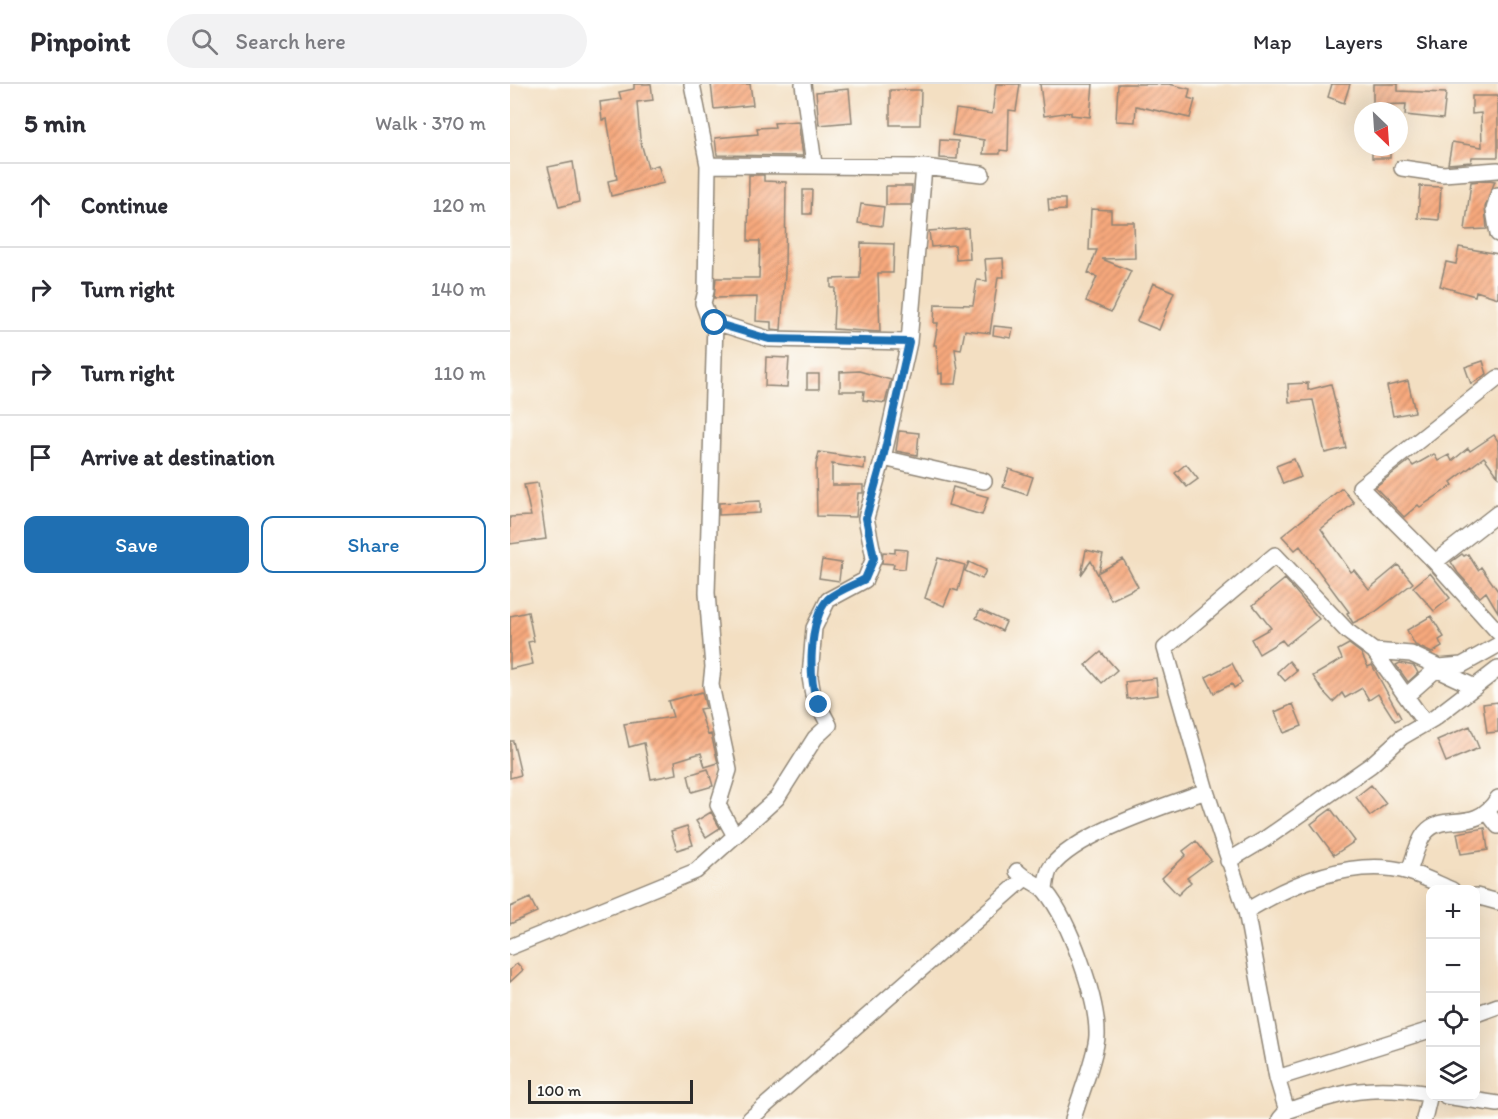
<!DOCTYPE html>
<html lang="en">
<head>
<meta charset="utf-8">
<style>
	body { margin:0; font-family:Itim,sans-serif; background:#f2f2f3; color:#2b2b33 }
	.controls { position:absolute; right:18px; bottom:18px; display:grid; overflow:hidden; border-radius:12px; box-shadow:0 6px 24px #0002 }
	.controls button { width:54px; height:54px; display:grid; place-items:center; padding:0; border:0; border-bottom:2px solid #e1e1e2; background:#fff; color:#2b2b33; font:30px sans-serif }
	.compass { position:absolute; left:844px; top:18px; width:54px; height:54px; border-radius:50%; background:#fff; box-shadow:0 6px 24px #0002; rotate:155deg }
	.scale { position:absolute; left:18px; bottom:15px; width:165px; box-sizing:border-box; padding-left:6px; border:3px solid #2b2b2b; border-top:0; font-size:16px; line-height:21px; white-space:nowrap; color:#2b2b2b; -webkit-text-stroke:4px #fdfcf7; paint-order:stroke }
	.stop { position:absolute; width:18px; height:18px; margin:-14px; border:4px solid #1f6fb2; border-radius:50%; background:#fff }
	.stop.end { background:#1f6fb2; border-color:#fff; box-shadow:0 2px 6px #0008 }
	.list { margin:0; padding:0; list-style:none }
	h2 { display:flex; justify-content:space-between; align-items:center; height:78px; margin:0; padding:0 24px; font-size:26px }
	h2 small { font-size:20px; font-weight:400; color:#7c7c81 }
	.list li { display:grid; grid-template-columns:39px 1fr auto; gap:18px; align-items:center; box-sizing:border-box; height:84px; padding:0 24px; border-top:2px solid #e1e1e2 }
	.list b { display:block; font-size:22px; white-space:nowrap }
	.list em { font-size:20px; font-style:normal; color:#7c7c81 }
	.actions { display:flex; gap:12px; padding:18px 24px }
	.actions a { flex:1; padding:14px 0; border:2px solid #1f6fb2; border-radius:12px; text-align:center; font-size:21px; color:#1f6fb2 }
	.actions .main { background:#1f6fb2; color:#fff }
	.icon { flex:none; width:33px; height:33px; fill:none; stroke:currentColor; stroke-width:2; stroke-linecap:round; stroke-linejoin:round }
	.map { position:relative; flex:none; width:988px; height:1035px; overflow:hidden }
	header { display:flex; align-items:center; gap:36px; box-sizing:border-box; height:84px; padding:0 30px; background:#fff; border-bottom:2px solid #e1e1e2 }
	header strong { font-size:28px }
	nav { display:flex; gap:33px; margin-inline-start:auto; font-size:21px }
	.search { width:420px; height:54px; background:#f2f2f3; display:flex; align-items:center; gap:15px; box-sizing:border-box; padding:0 21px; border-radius:33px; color:#7c7c81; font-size:22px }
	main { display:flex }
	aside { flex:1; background:#fff }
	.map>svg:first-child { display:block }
	.building { fill:url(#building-hatch) }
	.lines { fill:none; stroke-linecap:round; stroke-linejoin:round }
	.minor-casing { stroke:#8f8576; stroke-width:18 }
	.minor { stroke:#fff; stroke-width:15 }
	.route { stroke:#1f6fb2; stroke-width:8 }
</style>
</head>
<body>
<header>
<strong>Pinpoint</strong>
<div class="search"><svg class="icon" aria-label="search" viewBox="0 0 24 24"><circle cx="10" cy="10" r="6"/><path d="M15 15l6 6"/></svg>Search here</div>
<nav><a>Map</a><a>Layers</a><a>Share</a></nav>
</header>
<main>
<aside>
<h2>5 min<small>Walk · 370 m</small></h2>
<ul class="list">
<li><svg class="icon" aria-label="ahead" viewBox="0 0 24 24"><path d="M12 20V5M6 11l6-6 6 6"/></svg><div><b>Continue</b></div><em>120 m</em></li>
<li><svg class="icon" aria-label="right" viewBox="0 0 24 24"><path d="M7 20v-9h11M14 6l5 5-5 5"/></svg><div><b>Turn right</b></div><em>140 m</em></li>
<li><svg class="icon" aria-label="right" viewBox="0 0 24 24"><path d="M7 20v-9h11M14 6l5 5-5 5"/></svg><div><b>Turn right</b></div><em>110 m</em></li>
<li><svg class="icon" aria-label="arrive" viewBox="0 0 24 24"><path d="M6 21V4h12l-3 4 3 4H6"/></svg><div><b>Arrive at destination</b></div></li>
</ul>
<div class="actions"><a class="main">Save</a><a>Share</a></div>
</aside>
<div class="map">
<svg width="988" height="1035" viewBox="0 0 988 1035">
	<defs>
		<pattern id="building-hatch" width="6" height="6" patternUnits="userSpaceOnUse" patternTransform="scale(1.5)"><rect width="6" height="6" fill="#f7a97d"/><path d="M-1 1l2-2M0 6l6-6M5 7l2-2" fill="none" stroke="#c88a67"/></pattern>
	</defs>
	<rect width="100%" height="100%" fill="#fdfcf7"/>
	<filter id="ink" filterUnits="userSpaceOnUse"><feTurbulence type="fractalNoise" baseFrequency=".0167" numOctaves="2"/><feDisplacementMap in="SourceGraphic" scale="12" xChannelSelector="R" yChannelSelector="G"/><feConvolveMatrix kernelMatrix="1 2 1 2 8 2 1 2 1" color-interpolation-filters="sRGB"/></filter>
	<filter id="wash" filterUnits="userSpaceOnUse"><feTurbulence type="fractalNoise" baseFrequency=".008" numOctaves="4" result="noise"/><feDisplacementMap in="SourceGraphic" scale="24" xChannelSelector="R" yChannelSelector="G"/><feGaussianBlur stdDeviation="1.35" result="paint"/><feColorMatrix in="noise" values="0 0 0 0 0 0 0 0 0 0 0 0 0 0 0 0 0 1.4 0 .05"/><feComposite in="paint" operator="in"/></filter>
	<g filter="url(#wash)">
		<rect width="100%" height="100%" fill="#f3dfc2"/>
		<g id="blocks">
			<path class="building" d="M124 0H141L143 16 127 18 130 55 138 84 148 81 154 99 101 112 98 97 107 95 97 35 92 36 90 18 111 15 109 8 124 5Z
				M201 0H240L243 21 204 25Z
				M486 0H510L506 27 499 26 498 67 490 66V70H473L474 56 442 51 446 25 482 30Z
				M530 0H583L580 33 561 31V28L534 32Z
				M608 0H659L680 5 678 14 685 16 680 34 626 22 625 38 606 37Z
				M822 0H840L834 19 818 13Z
				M863 0H888V7L936 9 933 35 895 31 896 20 863 21Z
				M339 5 342 38 309 41 306 8Z
				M380 6H411L410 41H380Z
				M962 12H988V73H962L961 78 938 80 942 58 972 63 971 29 962 30Z
				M288 37 293 72 207 71 205 54 248 50 247 44 265 43 264 39Z
				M430 56 448 57 447 75 429 74Z
				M862 63H880V74H862Z
				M63 78 69 118 49 123 38 83Z
				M239 91H254V97L276 98 275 189 271 246 261 245V238L246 237 247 213 204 214 206 194H249L250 157H238Z
				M979 96 985 97 975 123 977 145 955 146 961 98Z
				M376 102H402L401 121H376Z
				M910 102 931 103 929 136 908 134Z
				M293 106H302L301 130H293Z
				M538 115H555V126L539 127Z
				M351 120 374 123 372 142 348 139Z
				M581 125 601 126V138H624L625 174 592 175 621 187 601 228 576 217 587 193 578 189 587 166H579Z
				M458 144 460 175 446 176 445 161 421 163 419 147Z
				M351 159 384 160 383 189H368L370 248 323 245 325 204H321V195L350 194Z
				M949 163 988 170V214L966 207 965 212 930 202 936 178 946 180Z
				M493 174 494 193H488L480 249 455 246 451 266 445 265 448 287 446 300H432V289L429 290 426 261H424L428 239H424L425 220 463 221 467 196 477 197 475 175Z
				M643 199 664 208 649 246 627 237Z
				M484 242 503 244 501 254 483 251Z
				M256 273 279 274 277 303 255 302Z
				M973 277 977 290 961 300 955 283Z
				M349 287 381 296 375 319 353 316 354 307H330V288Z
				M297 290H309V305H297Z
				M898 297 905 328 883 332 877 302Z
				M798 299V306L821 300 836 364 815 369 803 316 779 318 778 300Z
				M389 347 409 349 407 371 386 367Z
				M984 351 988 357V392L974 373 941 398 943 401 910 423 908 421 894 433 865 403 899 377 903 382 924 370 928 377 939 371 942 377 958 364 960 367Z
				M309 368 355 375 354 385 322 380V401H353V409H348L346 433 307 432 306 381Z
				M784 375 791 393 773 400 766 382Z
				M676 380 688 395 677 403 665 389Z
				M499 385 523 393 517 411 493 403Z
				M28 399 36 455 0 460V433L21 432 14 401Z
				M443 403 478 413 472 431 438 421Z
				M832 404 844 419 811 445 841 488 844 486 859 505 888 481 903 499 865 528 843 539 837 529 839 528 790 462 785 466 772 452Z
				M250 417V429L209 431V419Z
				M385 465 397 466 395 485 383 484 384 480 372 479 373 468 385 469Z
				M576 466 593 470 589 488 613 475 628 503 601 516 581 477 571 491Z
				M952 470 954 472 958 470 968 486 971 483 988 507V528L976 508 970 513 948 489 941 478Z
				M428 474 455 481 448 507 441 505 434 522 415 514Z
				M312 476 331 479 329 497 309 494Z
				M459 478 476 486 472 495 455 487Z
				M920 489 940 514 924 527 903 503Z
				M775 495 809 535 776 561 772 556 749 570 741 555 761 544 743 521Z
				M470 526 496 538 492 547 466 534Z
				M18 528 24 557 18 558 23 580 0 585V532Z
				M921 532 934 553 929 556 932 563 922 569 905 561 897 546Z
				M839 560 851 569 858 583 862 581 891 634 885 637 868 610 859 616 852 604 835 614 832 609 823 618 812 606 803 592 832 575 828 566Z
				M591 568 607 586 592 599 576 581Z
				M779 577 787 587 775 597 767 588Z
				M722 579 732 599 724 604 722 600 704 609 696 593Z
				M890 579 904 582 908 589 898 598 886 581Z
				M646 594 648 611 617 615 615 598Z
				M192 608 196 624 189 625 198 651 201 650 208 679 195 683 191 669 165 677 167 690 141 695 134 659 119 663 114 640 163 633 158 617Z
				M988 618V648L977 649 973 620Z
				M783 620 792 642 774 649 765 628Z
				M960 642 969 664 936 678 927 656Z
				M0 657H3L11 691 0 694Z
				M198 685 203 702 182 708 178 691Z
				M861 701 876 720 860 732 846 713Z
				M821 725 845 757 824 771 801 740Z
				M201 728 210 744 196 753 186 737Z
				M177 742 183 761 167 766 161 747Z
				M975 744 978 766 951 770 947 749Z
				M686 757 701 776 677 794 681 798 668 811 652 794 676 771 673 767Z
				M20 814 27 828 0 840V823Z
				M7 879 13 886 0 898V886Z"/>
		</g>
	</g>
	<g filter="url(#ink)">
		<use href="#blocks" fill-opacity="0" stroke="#8f8576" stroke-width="1.5"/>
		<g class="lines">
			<defs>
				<path id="minor" d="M182 0 198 81 196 207 193 219 199 236 259 255 399 258
					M293 0 304 80
					M198 81 414 83 472 90
					M892 84 933 90 988 86
					M988 111 984 126 988 150
					M205 239 197 509 203 583 201 601 219 686 208 721 225 752
					M988 294 850 403 925 478 988 548
					M373 374 474 397
					M925 478 988 429
					M864 567 915 639
					M926 585 965 603
					M896 612 929 583
					M978 729 988 742
					M718 777 755 755 861 681 892 653 923 635 988 585
					M507 787C515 796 529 799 536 808 559 836 588 915 587 951 587 970 569 1014 563 1035
					M899 788C903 776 907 759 915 749 934 726 964 752 988 714
					M535 805C536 799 537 788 541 783 567 749 655 722 696 707
					M966 812 988 818
					M736 827C783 799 844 773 899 788 913 792 928 800 942 806
					M0 863 186 787 267 714 305 654 319 641 303 611 300 593 304 544 318 516 355 496 364 474 356 434 373 374 399 258 414 83
					M966 930 988 922
					M767 994 920 946
					M936 1012 988 1020
					M777 1027 767 994 736 827 696 707 655 564 765 471 837 547 864 567 901 570 929 583 952 581 988 561
					M240 1035 514 795
					M770 1035 777 1027C835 1007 859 1000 920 1010
					M914 1035 920 1010"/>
			</defs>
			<use href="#minor" class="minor-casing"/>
			<use href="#minor" class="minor"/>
		</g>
	</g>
	<g class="lines" filter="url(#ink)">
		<path class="route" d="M205 239 259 255 399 258 373 374 356 434 364 474 355 495C344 501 327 507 318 515 299 534 297 599 309 621"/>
	</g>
</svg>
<div class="controls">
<button>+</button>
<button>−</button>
<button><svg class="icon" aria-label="locate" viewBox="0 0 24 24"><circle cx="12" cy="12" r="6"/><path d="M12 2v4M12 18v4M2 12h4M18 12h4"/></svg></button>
<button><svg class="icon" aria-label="layers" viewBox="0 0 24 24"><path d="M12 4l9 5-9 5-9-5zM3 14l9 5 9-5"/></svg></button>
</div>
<svg class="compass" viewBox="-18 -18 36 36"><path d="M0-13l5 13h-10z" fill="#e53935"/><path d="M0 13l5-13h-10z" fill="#7c7c81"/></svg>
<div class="scale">100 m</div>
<div class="stop" style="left:205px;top:239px"></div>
<div class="stop end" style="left:309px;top:621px"></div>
</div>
</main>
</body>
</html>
